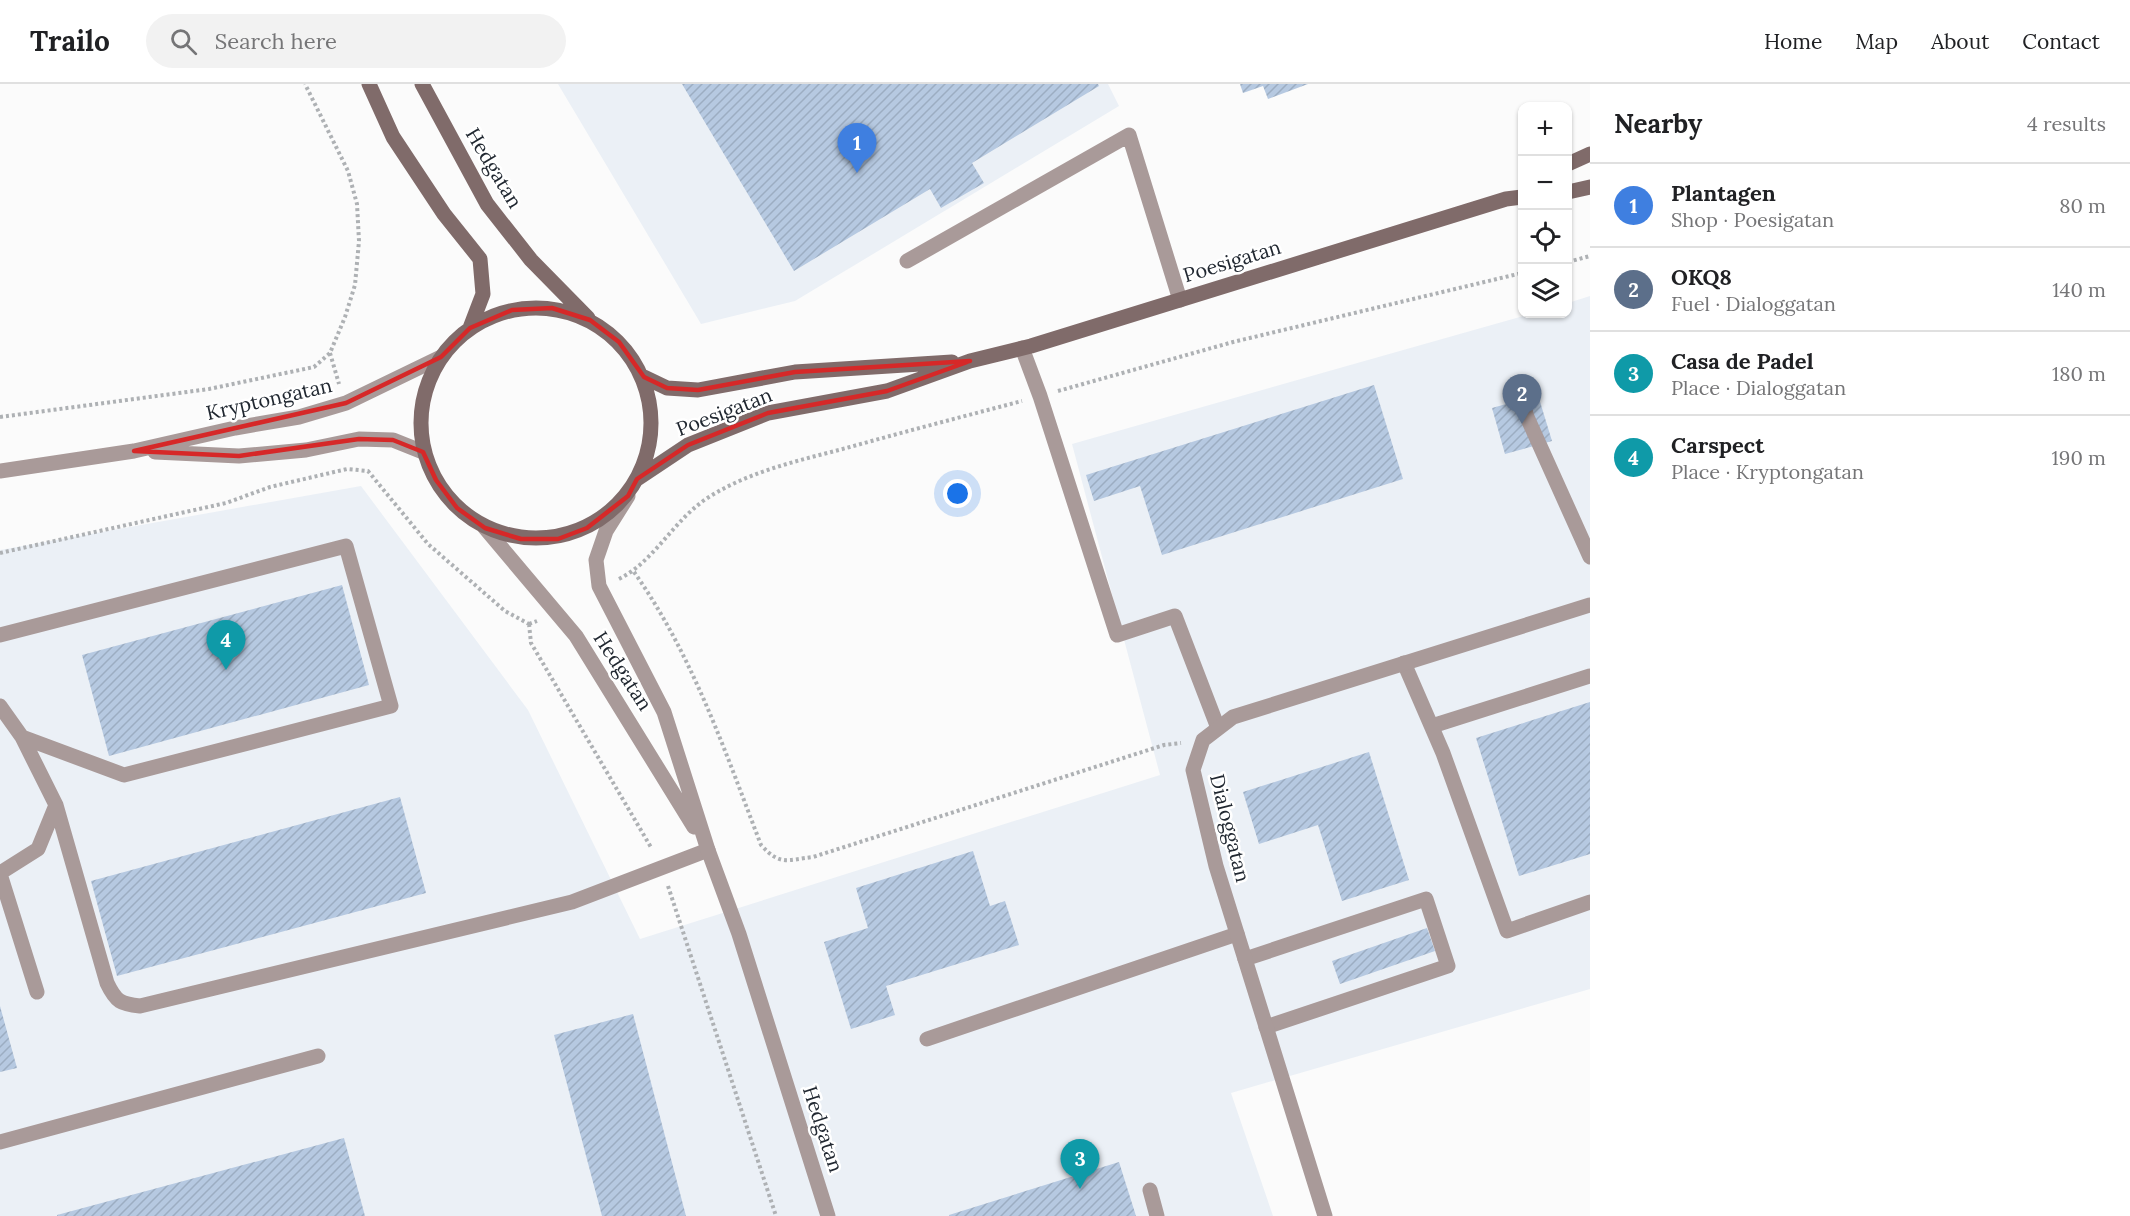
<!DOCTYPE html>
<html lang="en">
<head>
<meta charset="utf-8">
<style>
	body { margin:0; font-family:Lora,serif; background:#f2f2f2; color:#202124 }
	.controls { position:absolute; right:18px; top:18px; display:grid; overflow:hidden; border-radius:12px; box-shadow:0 2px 4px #0004 }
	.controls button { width:54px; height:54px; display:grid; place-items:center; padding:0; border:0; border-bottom:2px solid #e0e0e0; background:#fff; color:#202124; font:30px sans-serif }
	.you { position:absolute; left:958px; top:410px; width:21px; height:21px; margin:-15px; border:4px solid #fff; border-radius:50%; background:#1a73e8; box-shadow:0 0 0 9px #1a73e833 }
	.badge { display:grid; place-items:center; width:39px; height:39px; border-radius:50%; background:#db2777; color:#fff; font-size:20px; font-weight:700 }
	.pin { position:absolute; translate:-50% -50px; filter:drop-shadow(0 2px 3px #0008) }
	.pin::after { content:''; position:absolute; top:32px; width:21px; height:18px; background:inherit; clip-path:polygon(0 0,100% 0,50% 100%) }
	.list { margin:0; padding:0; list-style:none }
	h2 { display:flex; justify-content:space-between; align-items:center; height:78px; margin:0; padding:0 24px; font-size:26px }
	h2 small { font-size:20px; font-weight:400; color:#757577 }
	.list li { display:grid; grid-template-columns:39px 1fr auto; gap:18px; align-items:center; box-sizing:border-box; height:84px; padding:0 24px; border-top:2px solid #e0e0e0 }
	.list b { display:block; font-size:22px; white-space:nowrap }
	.list p { margin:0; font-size:20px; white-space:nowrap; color:#757577 }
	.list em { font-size:20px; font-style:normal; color:#757577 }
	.icon { flex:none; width:33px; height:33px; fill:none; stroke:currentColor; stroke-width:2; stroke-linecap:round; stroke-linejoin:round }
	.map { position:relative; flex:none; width:1590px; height:1132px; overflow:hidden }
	header { display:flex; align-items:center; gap:36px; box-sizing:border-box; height:84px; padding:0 30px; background:#fff; border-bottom:2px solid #e0e0e0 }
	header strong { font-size:28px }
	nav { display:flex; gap:33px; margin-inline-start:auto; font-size:21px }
	.search { width:420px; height:54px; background:#f2f2f2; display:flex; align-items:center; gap:15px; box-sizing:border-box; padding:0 21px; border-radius:33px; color:#757577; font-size:22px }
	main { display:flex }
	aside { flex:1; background:#fff }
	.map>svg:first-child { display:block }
	.built { fill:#ebf0f6 }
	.building { fill:url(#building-hatch) }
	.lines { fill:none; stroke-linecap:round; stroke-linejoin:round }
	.path { stroke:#aeb1b4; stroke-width:4; stroke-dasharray:3 3; stroke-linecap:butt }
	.service { stroke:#a99a99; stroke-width:15 }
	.minor { stroke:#a99a99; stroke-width:15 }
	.tertiary { stroke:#a99a99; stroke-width:15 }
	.secondary { stroke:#806b6a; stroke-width:15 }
	.marked { fill:none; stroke:#d62828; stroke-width:4.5; stroke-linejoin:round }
	.labels { text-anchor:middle; stroke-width:5; stroke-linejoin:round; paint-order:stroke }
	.street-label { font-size:20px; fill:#212831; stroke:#fff }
</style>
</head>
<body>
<header>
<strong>Trailo</strong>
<div class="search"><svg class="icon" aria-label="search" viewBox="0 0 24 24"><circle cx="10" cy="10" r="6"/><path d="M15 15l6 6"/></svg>Search here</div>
<nav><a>Home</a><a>Map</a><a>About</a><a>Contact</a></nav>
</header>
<main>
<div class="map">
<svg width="1590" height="1132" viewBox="0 0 1590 1132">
	<defs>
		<pattern id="building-hatch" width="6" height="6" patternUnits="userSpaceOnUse" patternTransform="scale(1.5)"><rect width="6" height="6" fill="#b6c9e1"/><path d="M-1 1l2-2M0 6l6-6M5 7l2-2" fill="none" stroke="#9cadc2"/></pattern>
	</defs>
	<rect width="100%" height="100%" fill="#fbfbfb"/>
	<path class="built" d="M558 0H1108L1119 22 795 217 701 240Z
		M1590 212V905L1231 1009 1273 1132H0V466L361 402 528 626 640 855 1160 691 1072 360 1530 230H1568V219Z"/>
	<path class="building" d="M682 0H1098L1099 2 972 79 984 99 941 124 930 105 794 187Z
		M1240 0H1308L1268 15 1263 2 1243 9Z
		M1374 301 1403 395 1162 471 1140 402 1094 417 1086 391Z
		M1538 311 1552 357 1505 370 1492 324Z
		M342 501 369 601 109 672 82 571Z
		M1590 618V770L1519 792 1476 654Z
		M1369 668 1409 796 1342 817 1318 741 1259 760 1243 708Z
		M400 713 426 809 117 892 91 797Z
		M973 767 990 822 1005 817 1019 861 886 902 895 931 851 945 824 858 868 844 856 804Z
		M1427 844 1435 867 1340 900 1332 877Z
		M0 922 17 984 0 988Z
		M633 930 686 1132H602L554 951Z
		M344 1054 365 1132H57V1131Z
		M1119 1078 1136 1132H949V1131Z"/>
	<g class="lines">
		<path class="path" d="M1568 178 1590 172
			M330 269 339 300
			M1058 307 1233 258 1522 189
			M0 333 209 305 314 283 330 269 345 233 355 201 359 157 357 120 348 87 305 0
			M0 469 226 419 270 403 347 385 368 387 428 460 505 527 529 540
			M634 488C692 570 725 667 761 761 780 782 787 776 813 773L1164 661 1181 659
			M619 495C655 477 674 435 709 413 752 386 802 376 850 363 907 347 965 332 1022 317
			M529 540 537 537
			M529 540 531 559 652 765
			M668 802 776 1132"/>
		<path class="service" d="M907 177 1129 51 1180 216
			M1022 264 1040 312 1117 551 1175 532 1218 644
			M1517 299 1527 333 1590 473
			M0 551 346 462 391 622 124 691 22 653
			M1404 579 1443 669 1507 847 1590 818
			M0 622 22 653 56 721 107 899C116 918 121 920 140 922L572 818 708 766
			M1432 642 1590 592
			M0 789 38 765 56 721
			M0 790 37 908
			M1245 875 1426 815 1448 882 1266 943
			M927 955 1237 850
			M0 1058 318 972
			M1150 1106 1157 1132"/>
		<path class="minor" d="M155 368 239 372 306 366 359 355 393 356 423 368
			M0 387 134 367 235 344 299 333 346 319 441 273
			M1325 1132 1216 782 1193 686 1203 656 1233 633 1590 521"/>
		<path class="tertiary" d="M628 412 606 447 596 476 599 502 664 628 708 766 739 850 828 1132
			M485 444 576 552 694 743"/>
		<path class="secondary" d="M369 0 393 53 444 130 480 175 483 210 470 244
			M422 0 487 120 531 176 588 234
			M1568 80 1590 70
			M1568 108 1590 103
			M421 339a115 115 0 1 1 230 0a115 115 0 1 1-230 0Z
			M644 293 667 304 698 306 795 288 952 278
			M637 395 688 361 768 329 887 307 970 277 1031 262 1506 115 1522 113"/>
	</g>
	<path class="marked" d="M552 224 590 236 619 258 644 293 667 304 698 306 795 288 970 277 887 307 768 329 688 361 637 395 628 412 587 444 558 455H521L485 444 457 424 436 396 423 368 393 356 359 355 239 372 134 367 346 319 441 273 470 244 512 226Z"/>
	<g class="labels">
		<g class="street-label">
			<text transform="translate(494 84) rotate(59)" y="7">Hedgatan</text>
			<text transform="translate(1232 177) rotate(-17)" y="7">Poesigatan</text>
			<text transform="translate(269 315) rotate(-13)" y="7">Kryptongatan</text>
			<text transform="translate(724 328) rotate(-21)" y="7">Poesigatan</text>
			<text transform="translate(623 587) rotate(57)" y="7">Hedgatan</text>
			<text transform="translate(1230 744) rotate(76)" y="7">Dialoggatan</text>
			<text transform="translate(823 1045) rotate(72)" y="7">Hedgatan</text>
		</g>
	</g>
</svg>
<div class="controls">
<button>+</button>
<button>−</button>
<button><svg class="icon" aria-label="locate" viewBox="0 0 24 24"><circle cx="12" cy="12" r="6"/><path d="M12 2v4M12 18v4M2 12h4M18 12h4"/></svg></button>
<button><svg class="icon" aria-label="layers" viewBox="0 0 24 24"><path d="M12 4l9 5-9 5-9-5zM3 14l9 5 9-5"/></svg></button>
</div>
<div class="you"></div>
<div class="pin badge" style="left:857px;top:89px;background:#3f7fe0">1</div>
<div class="pin badge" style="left:1522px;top:340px;background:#5c6f8a">2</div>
<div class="pin badge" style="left:1080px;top:1105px;background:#0f9aa8">3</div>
<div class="pin badge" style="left:226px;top:586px;background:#0f9aa8">4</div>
</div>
<aside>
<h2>Nearby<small>4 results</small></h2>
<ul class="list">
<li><span class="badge" style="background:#3f7fe0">1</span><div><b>Plantagen</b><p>Shop · Poesigatan</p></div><em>80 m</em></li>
<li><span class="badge" style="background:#5c6f8a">2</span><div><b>OKQ8</b><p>Fuel · Dialoggatan</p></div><em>140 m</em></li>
<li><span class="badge" style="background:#0f9aa8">3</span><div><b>Casa de Padel</b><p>Place · Dialoggatan</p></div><em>180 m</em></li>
<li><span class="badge" style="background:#0f9aa8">4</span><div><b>Carspect</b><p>Place · Kryptongatan</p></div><em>190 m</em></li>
</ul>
</aside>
</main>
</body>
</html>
